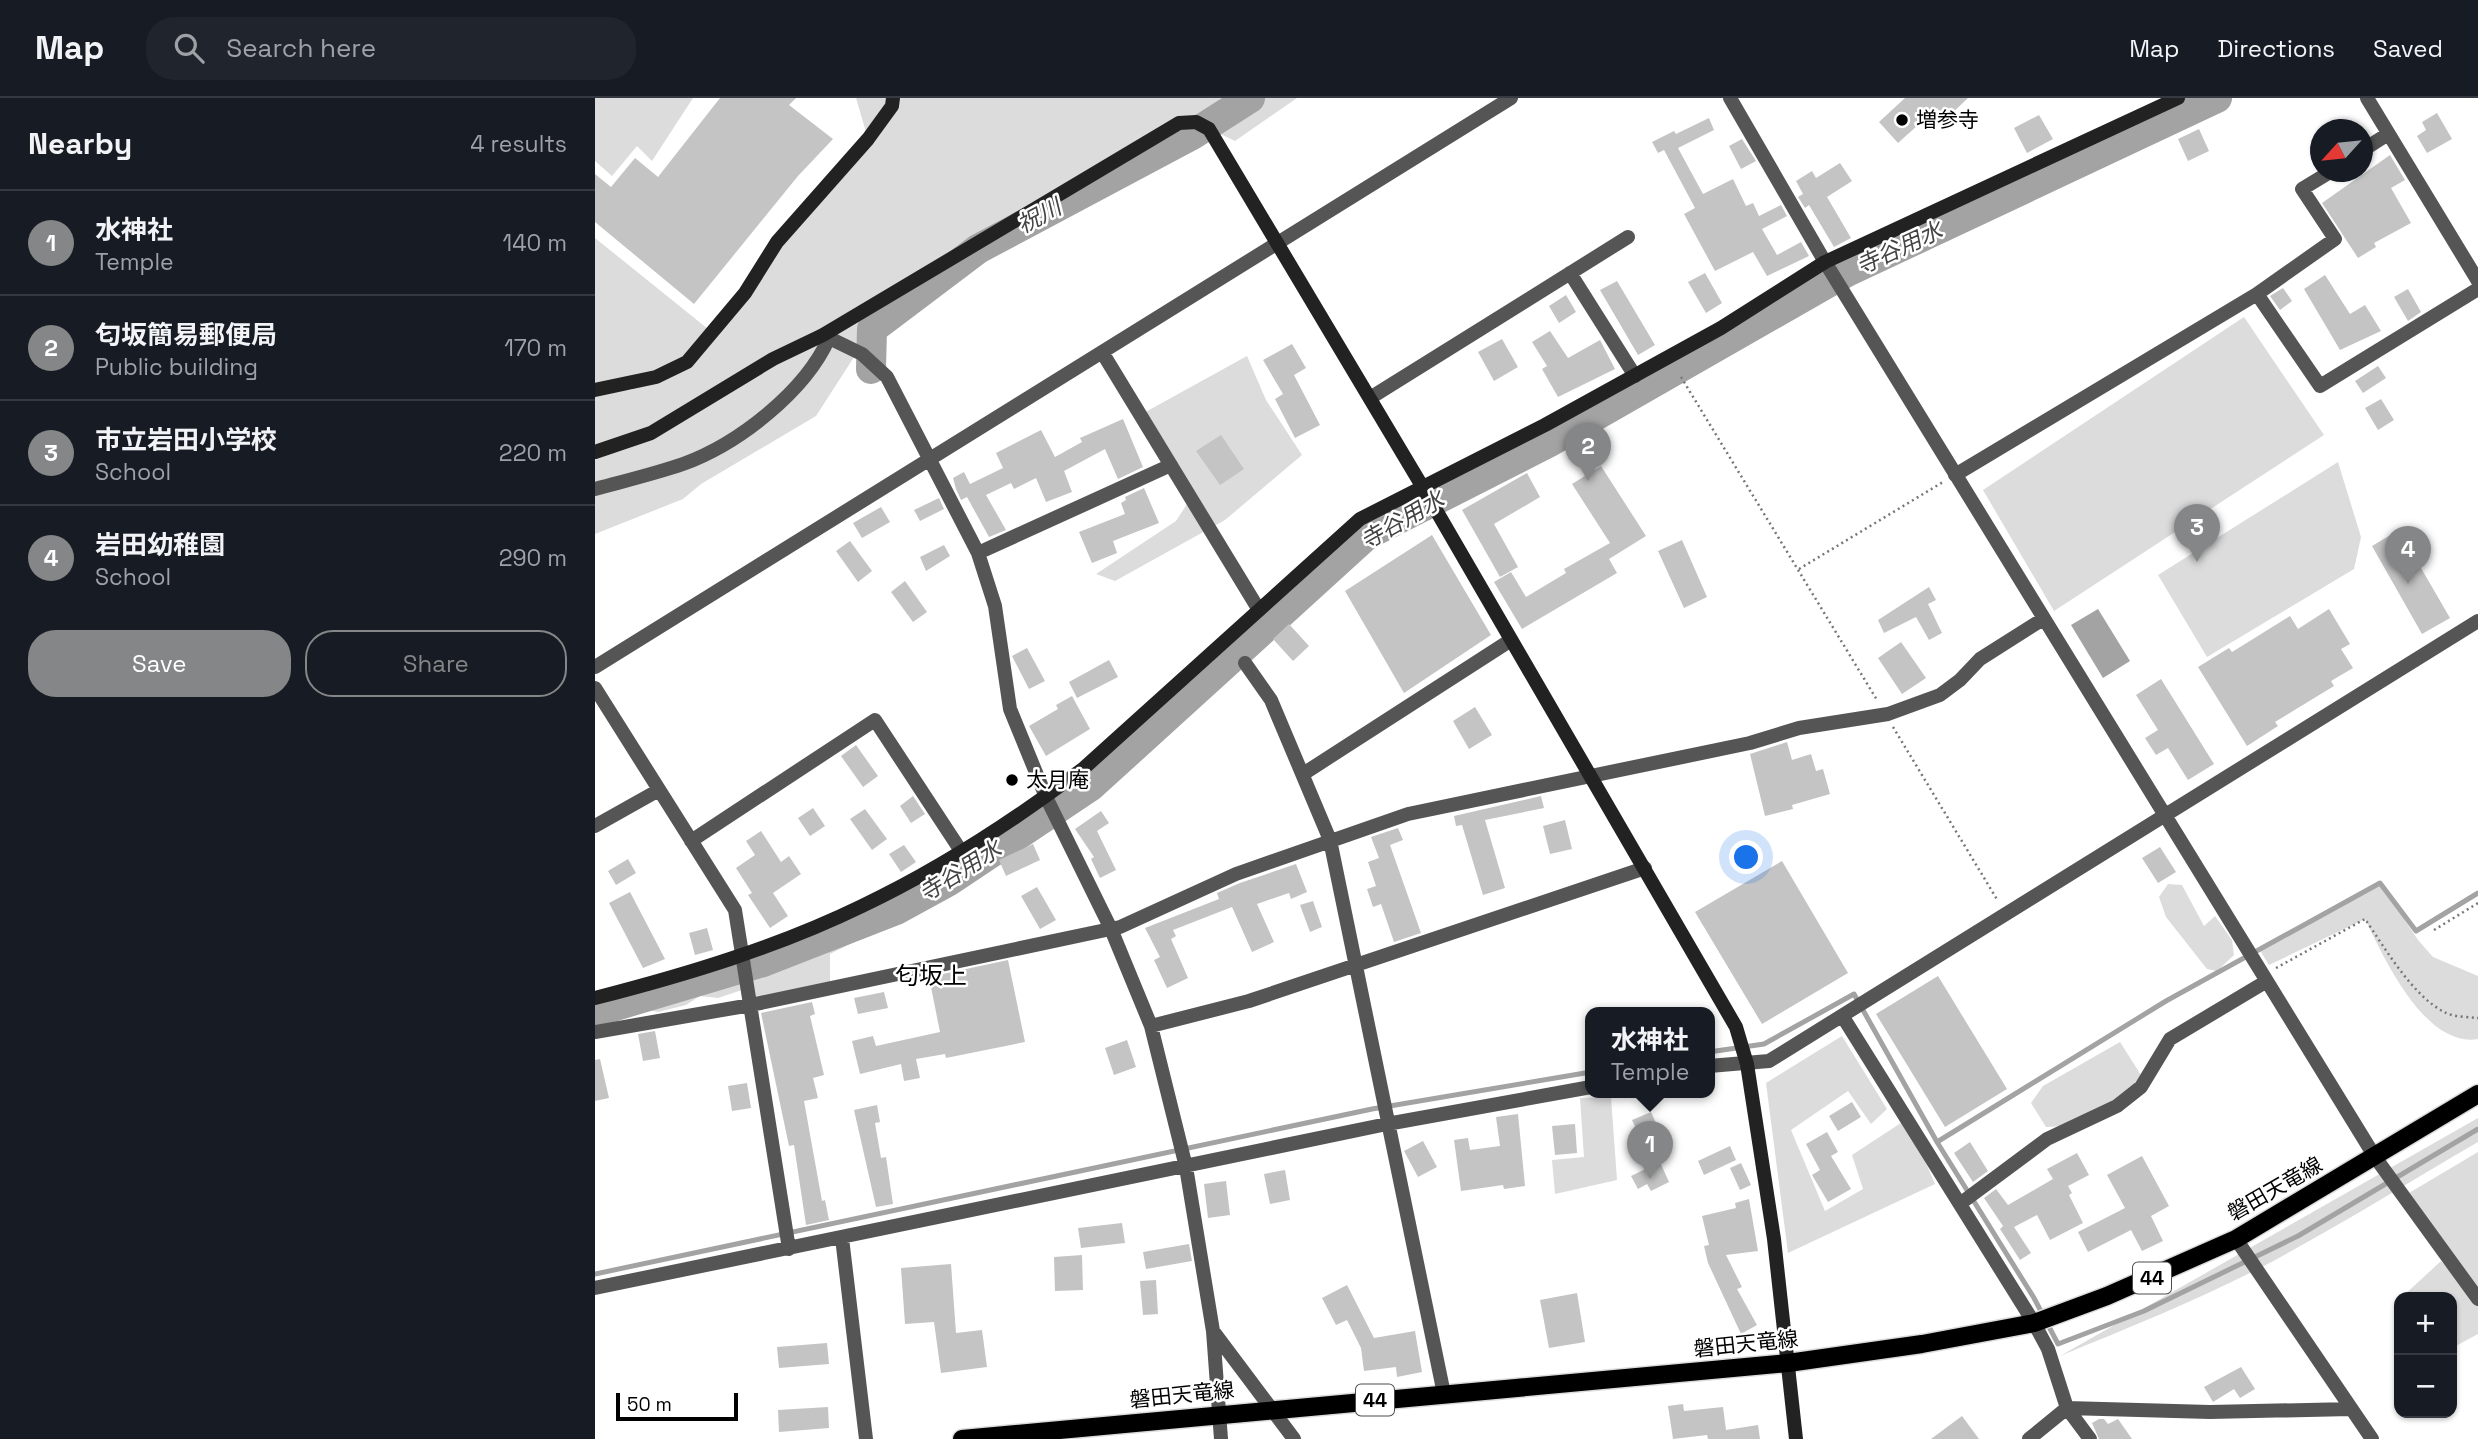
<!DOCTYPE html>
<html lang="en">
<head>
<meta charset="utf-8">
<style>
	body { margin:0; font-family:"Space Grotesk","Noto Sans JP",sans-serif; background:#20242c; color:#f1f3f6 }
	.controls { position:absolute; right:21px; bottom:21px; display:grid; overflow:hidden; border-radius:14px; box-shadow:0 2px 5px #0004 }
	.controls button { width:63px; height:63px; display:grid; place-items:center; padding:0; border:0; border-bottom:2px solid #363941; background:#171b24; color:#f1f3f6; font:35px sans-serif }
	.compass { position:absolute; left:1715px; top:21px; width:63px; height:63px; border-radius:50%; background:#171b24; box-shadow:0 2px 5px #0004; rotate:243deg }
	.scale { position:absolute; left:21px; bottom:18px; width:122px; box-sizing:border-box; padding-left:7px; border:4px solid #000; border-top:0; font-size:19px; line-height:24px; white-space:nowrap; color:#000; -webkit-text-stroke:5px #fff; paint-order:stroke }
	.you { position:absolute; left:1152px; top:760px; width:24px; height:24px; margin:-18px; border:5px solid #fff; border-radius:50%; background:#1a73e8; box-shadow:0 0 0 10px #1a73e833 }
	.badge { display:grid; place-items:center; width:46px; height:46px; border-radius:50%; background:#858687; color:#fff; font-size:23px; font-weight:700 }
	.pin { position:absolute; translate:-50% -58px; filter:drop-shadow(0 2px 4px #0008) }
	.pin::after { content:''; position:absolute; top:37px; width:24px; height:21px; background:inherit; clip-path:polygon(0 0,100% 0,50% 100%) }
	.popup { position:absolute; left:990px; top:909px; width:130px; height:91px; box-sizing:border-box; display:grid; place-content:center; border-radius:14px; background:#171b24; filter:drop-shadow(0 2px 5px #0005); font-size:23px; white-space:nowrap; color:#9ea1a6 }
	.popup b { font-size:26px; color:#f1f3f6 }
	.popup::after { content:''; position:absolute; left:50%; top:100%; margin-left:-14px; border:14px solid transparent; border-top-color:#171b24 }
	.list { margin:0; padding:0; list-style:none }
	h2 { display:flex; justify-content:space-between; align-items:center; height:91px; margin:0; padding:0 28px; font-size:30px }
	h2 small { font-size:23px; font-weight:400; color:#9ea1a6 }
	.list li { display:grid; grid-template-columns:46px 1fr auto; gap:21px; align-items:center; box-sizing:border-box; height:105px; padding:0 28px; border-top:2px solid #363941 }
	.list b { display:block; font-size:26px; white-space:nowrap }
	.list p { margin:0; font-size:23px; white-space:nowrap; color:#9ea1a6 }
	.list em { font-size:23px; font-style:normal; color:#9ea1a6 }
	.actions { display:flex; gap:14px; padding:21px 28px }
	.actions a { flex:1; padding:16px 0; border:2px solid #858687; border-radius:28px; text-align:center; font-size:24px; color:#858687 }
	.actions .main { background:#858687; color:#fff }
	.icon { flex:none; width:38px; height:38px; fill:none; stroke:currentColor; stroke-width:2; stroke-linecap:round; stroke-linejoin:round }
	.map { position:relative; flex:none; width:1883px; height:1341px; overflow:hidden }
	header { display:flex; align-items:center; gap:42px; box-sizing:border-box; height:98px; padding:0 35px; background:#171b24; border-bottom:2px solid #363941 }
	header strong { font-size:33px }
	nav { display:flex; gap:38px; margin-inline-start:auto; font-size:24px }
	.search { width:490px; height:63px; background:#20242c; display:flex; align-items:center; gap:18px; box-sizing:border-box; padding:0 24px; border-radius:28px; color:#9ea1a6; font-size:26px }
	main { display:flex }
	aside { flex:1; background:#171b24 }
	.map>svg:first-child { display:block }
	.green { fill:#dcdcdc }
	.water { fill:#a3a3a3 }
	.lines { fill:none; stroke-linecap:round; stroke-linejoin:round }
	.stream { stroke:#a3a3a3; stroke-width:5 }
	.river { stroke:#a3a3a3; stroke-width:30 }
	.building { fill:#c4c4c4 }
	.primary-casing { stroke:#dbdbdb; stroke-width:21 }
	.path { stroke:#777; stroke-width:2.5; stroke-dasharray:2 3.5; stroke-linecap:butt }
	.street { stroke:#555; stroke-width:14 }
	.secondary { stroke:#222; stroke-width:14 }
	.primary { stroke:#000; stroke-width:18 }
	.poi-dot { fill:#000; stroke:#fff; stroke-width:2.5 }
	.labels { text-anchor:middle; stroke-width:5; stroke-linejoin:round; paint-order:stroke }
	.shield { fill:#fff; stroke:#4c4c4c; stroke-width:2 }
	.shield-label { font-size:19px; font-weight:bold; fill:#000 }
	.poi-label { font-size:21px; fill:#000; stroke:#fff; text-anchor:start }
	.street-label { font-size:21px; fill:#000; stroke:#fff }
	.water-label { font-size:23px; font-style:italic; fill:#444; stroke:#fff }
	.quarter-label { font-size:24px; fill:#000; stroke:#fff }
</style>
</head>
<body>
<header>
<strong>Map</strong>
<div class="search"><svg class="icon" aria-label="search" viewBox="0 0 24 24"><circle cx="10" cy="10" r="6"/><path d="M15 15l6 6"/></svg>Search here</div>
<nav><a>Map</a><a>Directions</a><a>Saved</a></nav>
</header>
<main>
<aside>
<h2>Nearby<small>4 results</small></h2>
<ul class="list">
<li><span class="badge">1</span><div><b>水神社</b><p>Temple</p></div><em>140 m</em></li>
<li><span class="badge">2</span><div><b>匂坂簡易郵便局</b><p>Public building</p></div><em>170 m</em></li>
<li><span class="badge">3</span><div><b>市立岩田小学校</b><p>School</p></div><em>220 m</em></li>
<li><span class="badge">4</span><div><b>岩田幼稚園</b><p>School</p></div><em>290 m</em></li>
</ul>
<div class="actions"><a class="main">Save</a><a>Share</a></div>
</aside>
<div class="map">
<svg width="1883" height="1341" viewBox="0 0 1883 1341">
	<rect width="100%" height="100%" fill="#fff"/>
	<path class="green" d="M0 0H98L57 63 42 48 17 78 0 63Z
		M261 0H702L640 43 592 20 383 151 281 225 221 318 106 386 88 401 0 436V295L36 292 59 281 0 292V140L118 235 273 41Z
		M1649 219 1729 337 1459 513 1388 392Z
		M652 258 671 302 707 357 630 422 520 483 501 476 581 423 596 400 545 317Z
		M1743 364 1766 439 1759 471 1612 559 1563 477Z
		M360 770 372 787 235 856V886L155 903 147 892 123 900 105 898 91 907 63 914 46 910 0 922V912L141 865Z
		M1785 785 1823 842 1838 859 1883 878V941C1830 950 1789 860 1770 821L1674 867 1664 851Z
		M1573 786 1587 787 1609 828 1620 818 1637 842 1639 857 1622 873 1612 871 1571 819 1564 799Z
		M1247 938 1292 1011 1276 1026 1253 993 1196 1032 1230 1113 1268 1091 1257 1057 1312 1021 1340 1086 1193 1155 1171 985Z
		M1525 944 1546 977 1537 996 1468 1028 1451 1029 1436 1005 1448 988Z
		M1016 999 1022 1082 960 1096 957 1062 989 1059 985 1000Z
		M1883 1020V1044C1809 1087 1736 1133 1661 1172 1597 1204 1531 1231 1465 1258Z
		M1883 1054V1201L1809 1098Z
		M1846 1163 1883 1205V1236L1857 1250V1199H1807Z"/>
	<path class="water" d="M1503 511 1535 563 1508 580 1476 527Z"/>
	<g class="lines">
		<path class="stream" d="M1114 954 1169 946 1259 896 1342 1044 1439 1200 1463 1246 1549 1213 1703 1138 1883 1031
			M1342 1044 1571 903 1785 785 1821 833 1883 795
			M0 1176 777 1011 996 974"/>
		<path class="river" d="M276 271 277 231 383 151 597 37 655 0
			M0 914 168 864 301 812 354 783 496 688 772 437 953 345 1252 174 1622 0"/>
	</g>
	<path class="building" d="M125 0H201L194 7 238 41 203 78 99 206 0 124V76L16 89 40 60 63 79Z
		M1310 0H1373L1351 21 1342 10 1303 45 1284 24Z
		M1842 15 1857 41 1832 55 1822 38 1831 32 1827 24Z
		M1444 17 1458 41 1432 55 1419 30Z
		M1114 20 1119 32 1083 50 1108 96 1138 81 1151 108 1158 105 1164 118 1186 107 1192 118 1167 131 1182 157 1206 144 1214 158 1172 178 1158 154 1120 173 1089 116 1100 110 1069 52 1063 55 1057 44 1079 33 1081 36Z
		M1604 31 1614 53 1593 63 1583 41Z
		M1147 41 1161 63 1146 71 1134 48Z
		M1795 57 1810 82 1796 90 1816 125 1779 145 1781 149 1763 160 1727 105Z
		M1245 65 1257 83 1232 99 1256 140 1239 149 1214 107 1210 110 1203 99 1208 96 1201 83 1217 73 1221 80Z
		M1110 175 1127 205 1111 215 1093 184Z
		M1730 177 1755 216 1770 207 1786 233 1745 252 1709 191Z
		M1022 183 1060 247 1043 257 1005 192Z
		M1688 190 1697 203 1685 212 1675 198Z
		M1813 191 1826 214 1813 223 1799 199Z
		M971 197 981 214 964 225 954 208Z
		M955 233 973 260 1005 242 1020 271 963 299 947 271 952 268 937 244Z
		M907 241 923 269 899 283 883 254Z
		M697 246 711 270 699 277 725 327 700 340 680 301 688 296 668 262Z
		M1783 268 1791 280 1768 295 1760 283Z
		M1786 301 1799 322 1783 332 1770 310Z
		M528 321 548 369 523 381 510 351 469 373 477 394 451 404 441 380 419 391 416 385 391 397 411 432 394 439 372 399 366 402 361 391 358 380 369 374 375 386 408 370 401 355 446 332 460 359 487 344 485 340Z
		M626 337 649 371 625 387 601 353Z
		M1006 368 1051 438 1014 461 1022 475 927 531 899 484 916 474 931 499 971 475 969 471 1015 445 977 386Z
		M932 375 945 399 899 426 923 469 905 479 867 412Z
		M549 390 564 425 518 443 522 455 497 465 484 434 530 416 526 405 531 402 530 399Z
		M344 400 349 411 325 423 319 412Z
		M286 409 295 424 267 440 258 425Z
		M1804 432 1855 520 1827 536 1777 448Z
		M837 437 896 537 809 595 750 493Z
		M1087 442 1112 499 1089 510 1063 453Z
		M255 443 277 473 263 484 241 453Z
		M349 447 355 458 331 473 325 459Z
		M310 483 332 514 318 524 296 494Z
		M1334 489 1341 502 1333 506 1347 535 1334 542 1321 519 1289 535 1283 522Z
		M1734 511 1755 546 1746 551 1758 570 1736 583 1739 588 1680 624 1683 628 1652 648 1603 569 1634 550 1637 554 1695 518 1703 531Z
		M694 526 714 548 698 563 678 541Z
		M1306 544 1331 580 1307 596 1283 560Z
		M432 550 450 583 434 591 417 558Z
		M514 562 523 579 482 600 474 584Z
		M1566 581 1619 666 1593 682 1573 650 1561 657 1550 640 1563 632 1541 597Z
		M477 598 495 631 451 658 434 628 463 611 461 607Z
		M880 609 897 637 874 651 858 623Z
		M1192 644 1197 662 1216 656 1221 673 1228 671 1235 696 1197 707 1198 711 1170 718 1155 656Z
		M261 647 283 678 268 689 246 658Z
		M318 698 330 716 316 725 305 708Z
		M946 698 949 710 890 722 910 790 888 797 867 727 861 728 859 718Z
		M218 710 230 728 215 738 203 720Z
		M270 711 292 741 277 752 255 721Z
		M506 713 514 725 502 733 521 772 505 780 496 761 499 759 480 731Z
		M970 722 977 751 955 756 948 728Z
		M803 730 808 742 795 747 826 835 799 844 786 806 778 809 772 791 781 788 773 764 784 760 776 739Z
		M166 733 186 764 194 758 206 776 178 795 193 818 175 830 153 797 157 795 141 770 160 757 151 743Z
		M438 746 445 762 411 778 404 762Z
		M309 747 321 764 306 774 294 756Z
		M1565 749 1581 774 1563 785 1547 760Z
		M33 761 41 775 21 787 13 773Z
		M1187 763 1253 875 1167 926 1100 814Z
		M701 766 712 794 696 801 694 795 662 806 679 844 657 854 637 809 578 832 581 838 576 841 593 880 572 890 559 862 565 859 550 830 624 801 622 795 645 785Z
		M442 789 461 822 445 831 426 798Z
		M35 794 70 861 48 870 14 805Z
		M718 803 727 829 715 834 705 807Z
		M112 830 118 852 100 857 94 835Z
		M413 862 430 944 351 960 350 956 321 961 325 980 309 983 306 966 265 976 257 943 278 938 281 948 345 934 334 879Z
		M1343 878 1412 991 1350 1029 1281 916Z
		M289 894 293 910 263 916 259 900Z
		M217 904 220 916 215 918 229 977 218 980 223 1000 209 1003 227 1103 230 1102 234 1122 211 1127 199 1047 194 1048 166 915Z
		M60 933 65 960 48 963 43 936Z
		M532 942 541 969 519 977 510 950Z
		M5 961 14 1000 0 1003V962Z
		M152 985 156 1010 137 1013 133 988Z
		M1257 1004 1266 1019 1243 1033 1234 1018Z
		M282 1007 285 1024 280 1025 286 1060 291 1059 298 1106 281 1109 259 1012Z
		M1056 1014 1071 1047 1052 1055 1037 1022Z
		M923 1016 930 1088 909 1091 908 1087 866 1093 859 1042 873 1040 875 1052 905 1048 901 1019Z
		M980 1026 982 1055 960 1057 957 1028Z
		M1232 1034 1243 1054 1236 1058 1256 1091 1233 1104 1217 1077 1225 1072 1211 1046Z
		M828 1043 842 1069 823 1079 809 1053Z
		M1375 1044 1393 1073 1378 1084 1359 1055Z
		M1135 1048 1141 1062 1109 1077 1103 1063Z
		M1482 1055 1494 1077 1473 1088 1477 1095 1474 1097 1488 1125 1455 1142 1442 1117 1419 1129 1436 1155 1425 1162 1405 1131 1408 1128 1389 1100 1401 1091 1413 1107 1458 1081 1452 1071Z
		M1547 1058 1574 1108 1556 1118 1568 1143 1547 1153 1536 1132 1493 1154 1483 1134 1530 1110 1512 1077Z
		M1065 1064 1074 1084 1056 1093 1052 1086 1043 1091 1036 1078Z
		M1146 1065 1156 1087 1145 1092 1135 1070Z
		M690 1072 695 1102 675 1106 669 1076Z
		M631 1083 635 1117 613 1120 609 1086Z
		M1154 1101 1163 1153 1131 1157 1147 1189 1142 1191 1162 1227 1146 1236 1113 1165 1109 1148 1114 1147 1107 1118 1141 1110 1140 1105Z
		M527 1125 530 1145 486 1150 483 1130Z
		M594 1146 597 1163 551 1171 548 1154Z
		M487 1157 488 1192 460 1193 459 1159Z
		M356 1166 361 1235 387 1232 392 1269 346 1275 339 1224 310 1226 306 1170Z
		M561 1182 563 1216 548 1217 545 1183Z
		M752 1187 779 1240 820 1233 827 1274 802 1279 801 1269 769 1273 766 1250 752 1222 741 1227 727 1200Z
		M982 1195 990 1244 954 1250 945 1202Z
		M232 1245 234 1266 184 1270 182 1249Z
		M1646 1269 1660 1291 1645 1300 1639 1291 1618 1304 1609 1289Z
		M1088 1306 1089 1313 1128 1309 1131 1332 1163 1327 1165 1341H1113L1112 1337 1078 1341 1073 1308Z
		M233 1309 234 1330 184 1334 183 1312Z
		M1367 1318 1384 1341H1336Z
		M1504 1321H1509L1513 1326 1523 1321 1537 1341H1504L1497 1325Z"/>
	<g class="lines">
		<defs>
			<path id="primary" d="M367 1341 1193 1265 1327 1246 1439 1225 1512 1198 1641 1141 1883 996"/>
		</defs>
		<use href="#primary" class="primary-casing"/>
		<path class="path" d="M1086 279 1282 602
			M1204 471 1348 384
			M1298 629 1403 803
			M1839 832 1883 805
			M1681 870 1770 821C1790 850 1818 899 1851 915 1860 919 1873 919 1883 920"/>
		<path class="street" d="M1135 0 1230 164 1780 1059 1883 1201
			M1772 0 1883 183
			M1768 52 1793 36
			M975 175 1040 278
			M1662 196 1740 141 1707 91 1735 74
			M228 237 267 256 292 279 383 455 400 508 415 611 451 699 516 831 556 928 591 1069 618 1233 626 1341
			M507 254 664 512
			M775 300 1033 139
			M1360 377 1662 196 1725 288 1883 191
			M0 391C29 383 59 376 88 366 143 346 210 294 234 240
			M383 455 576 367
			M650 565 676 602 735 742 849 1296
			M0 569 916 0
			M0 590 140 812 194 1151
			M708 676 916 542
			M0 728 64 692
			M96 743 280 622 366 753
			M1248 919 1439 1225 1453 1251 1472 1310 1495 1341
			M556 928 654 903 1050 770
			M0 934 156 907 525 829 641 776 813 716 1155 645 1204 630 1293 616 1345 597 1365 582 1385 561 1448 521
			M1114 968 1174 963 1883 523
			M1366 1105 1452 1041 1522 1008 1546 989 1575 941 1672 883
			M247 1140 271 1341
			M1641 1141 1777 1341
			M0 1190 792 1026 996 989
			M618 1233 699 1341
			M1434 1341 1472 1310 1615 1314 1756 1311"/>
		<path class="secondary" d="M0 292 61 279 92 264 150 195 182 144 273 41 297 8 298 0
			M0 354 56 335 178 261 228 237 584 25 601 24 614 31 827 388 1141 929 1152 966 1179 1141 1201 1341
			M0 900C90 877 183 849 267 808 345 771 420 722 489 670L765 421 950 327 1126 230 1230 164 1583 0"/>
		<use href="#primary" class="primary"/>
	</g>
	<g class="poi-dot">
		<circle cx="1307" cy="22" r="7"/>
		<circle cx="417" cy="682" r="7"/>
	</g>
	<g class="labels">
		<g class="shield">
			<rect x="1538" y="1164.5" width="38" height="31" rx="5"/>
			<rect x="761" y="1286.5" width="38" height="31" rx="5"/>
		</g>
		<g class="shield-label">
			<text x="1557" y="1187">44</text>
			<text x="780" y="1309">44</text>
		</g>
		<g class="poi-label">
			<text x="1321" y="29">増参寺</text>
			<text x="431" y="689">太月庵</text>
		</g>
		<g class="street-label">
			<text transform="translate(1680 1091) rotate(-30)" y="7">磐田天竜線</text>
			<text transform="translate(1151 1246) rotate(-6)" y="7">磐田天竜線</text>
			<text transform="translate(587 1297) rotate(-6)" y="7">磐田天竜線</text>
		</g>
		<g class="water-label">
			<text transform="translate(444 118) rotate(-28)" y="8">祝川</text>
			<text transform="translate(1304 150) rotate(-25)" y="8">寺谷用水</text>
			<text transform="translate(807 422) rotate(-30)" y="8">寺谷用水</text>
			<text transform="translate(365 773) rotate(-32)" y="8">寺谷用水</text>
		</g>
		<g class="quarter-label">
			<text x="336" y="886">匂坂上</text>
		</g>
	</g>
</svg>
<div class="controls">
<button>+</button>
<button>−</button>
</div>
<svg class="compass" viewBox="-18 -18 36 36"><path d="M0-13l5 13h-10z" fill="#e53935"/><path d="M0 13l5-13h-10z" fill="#9ea1a6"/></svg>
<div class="scale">50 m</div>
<div class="you"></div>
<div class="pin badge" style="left:1055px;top:1081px">1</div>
<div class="popup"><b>水神社</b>Temple</div>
<div class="pin badge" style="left:993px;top:383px">2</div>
<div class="pin badge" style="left:1602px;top:464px">3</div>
<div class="pin badge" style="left:1813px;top:486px">4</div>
</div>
</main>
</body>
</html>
